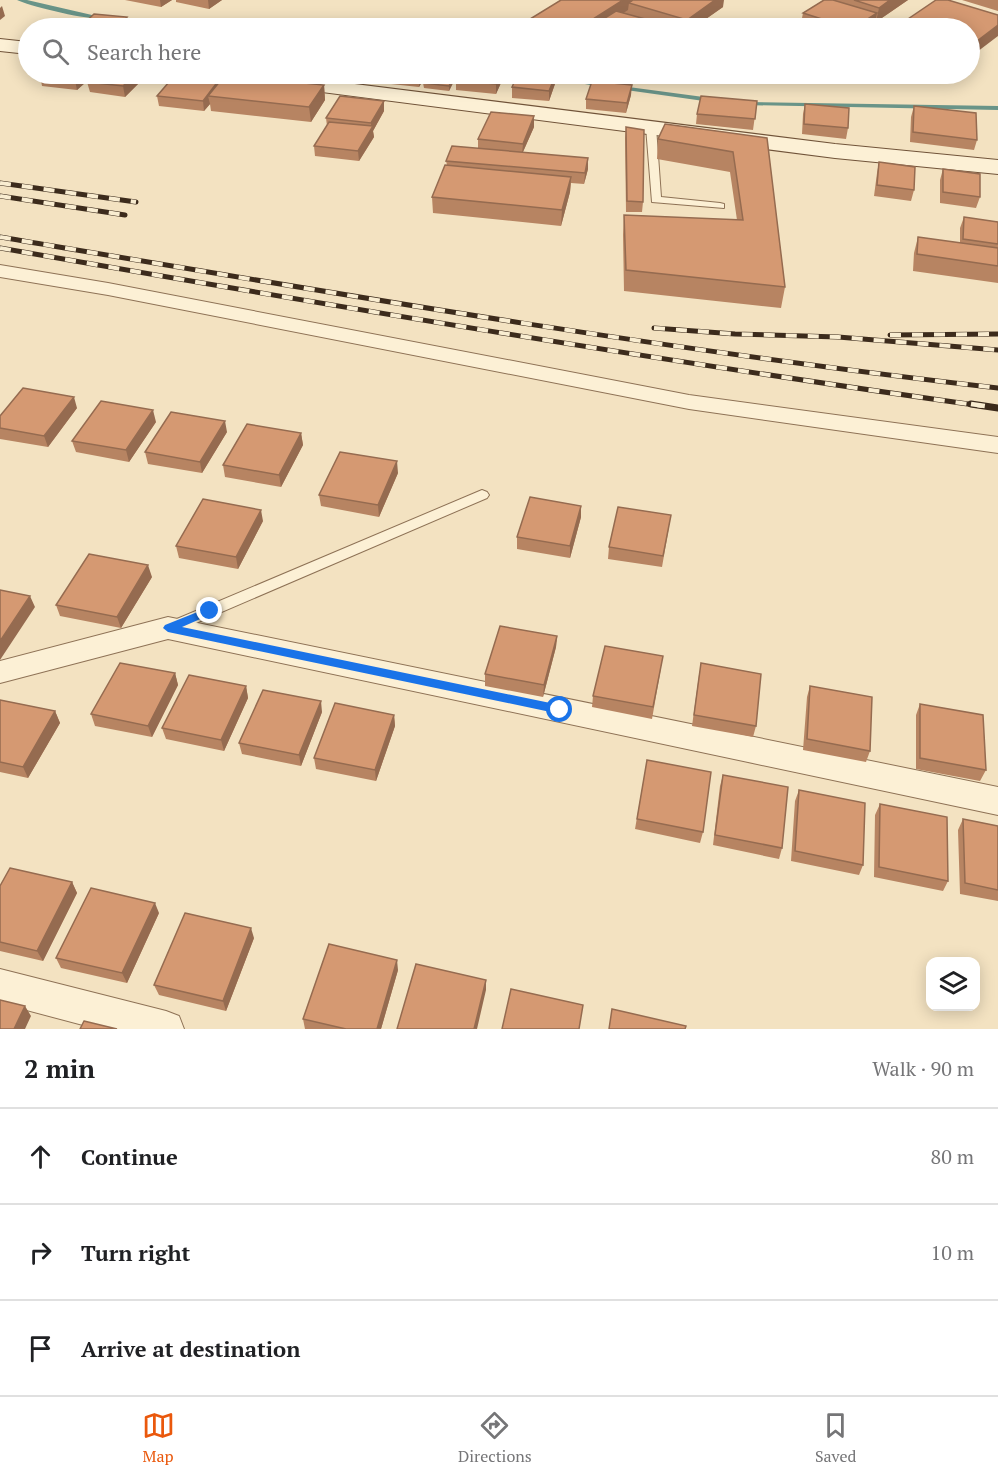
<!DOCTYPE html>
<html lang="en">
<head>
<meta charset="utf-8">
<style>
	body { margin:0; font-family:"PT Serif",serif; background:#f2f2f2; color:#202124 }
	.controls { position:absolute; right:18px; bottom:18px; display:grid; overflow:hidden; border-radius:12px; box-shadow:0 3px 15px #0003 }
	.controls button { width:54px; height:54px; display:grid; place-items:center; padding:0; border:0; border-bottom:2px solid #e0e0e0; background:#fff; color:#202124; font:30px sans-serif }
	.stop { position:absolute; width:18px; height:18px; margin:-14px; border:4px solid #1a73e8; border-radius:50%; background:#fff }
	.stop.end { background:#1a73e8; border-color:#fff; box-shadow:0 2px 6px #0008 }
	.list { margin:0; padding:0; list-style:none }
	h2 { display:flex; justify-content:space-between; align-items:center; height:78px; margin:0; padding:0 24px; font-size:26px }
	h2 small { font-size:20px; font-weight:400; color:#757577 }
	.list li { display:grid; grid-template-columns:39px 1fr auto; gap:18px; align-items:center; box-sizing:border-box; height:96px; padding:0 24px; border-top:2px solid #e0e0e0 }
	.list b { display:block; font-size:22px; white-space:nowrap }
	.list em { font-size:20px; font-style:normal; color:#757577 }
	.icon { flex:none; width:33px; height:33px; fill:none; stroke:currentColor; stroke-width:2; stroke-linecap:round; stroke-linejoin:round }
	.map { position:relative; flex:none; width:998px; height:1029px; overflow:hidden }
	.search { position:absolute; background:#fff; box-shadow:0 3px 15px #0003; left:18px; right:18px; top:18px; height:66px; display:flex; align-items:center; gap:15px; box-sizing:border-box; padding:0 21px; border-radius:33px; color:#757577; font-size:22px }
	.sheet { height:366px; background:#fff }
	nav { display:flex; justify-content:space-around; align-items:center; box-sizing:border-box; height:84px; border-top:2px solid #e0e0e0; background:#fff; font-size:16px; color:#757577 }
	nav a { display:grid; justify-items:center; gap:3px }
	nav .on { color:#ea580c }
	.map>svg:first-child { display:block }
	.lines { fill:none; stroke-linecap:round; stroke-linejoin:round }
	.stream { fill:#699488; fill-rule:evenodd }
	.service-casing { stroke:#8e7256; stroke-width:2 }
	.minor-casing { stroke:#8e7256; stroke-width:2 }
	.secondary-casing { stroke:#705339; stroke-width:2 }
	.service { fill:#fcf0d5; fill-rule:evenodd }
	.minor { fill:#fcf0d5; fill-rule:evenodd }
	.secondary { fill:#fcf0d5; fill-rule:evenodd }
	.rail-far1-casing { stroke:#3c2b1c; stroke-width:5 }
	.rail-casing { stroke:#3c2b1c; stroke-width:7 }
	.rail-far1 { stroke:#f9edd1; stroke-width:4; stroke-dasharray:11; stroke-linecap:butt }
	.rail { stroke:#f9edd1; stroke-width:4.5; stroke-dasharray:14; stroke-linecap:butt }
	.wall { fill:#b78462 }
	.shaded-wall { fill:#956b50 }
	.building { fill:#d59972; stroke:#956b50; stroke-width:1.5 }
	.route { fill:#1a73e8 }
</style>
</head>
<body>
<div class="map">
<svg width="998" height="1029" viewBox="0 0 998 1029">
	<rect width="100%" height="100%" fill="#f3e2c1"/>
	<g class="lines">
		<path class="stream" d="M17 0H27L105 18C94 22 29 6 17 0Z
			M116 17 183 24 186 26 183 28 114 20 113 19Z
			M203 25 243 26 246 28H201L200 27Z
			M539 74H549L601 83 604 85 601 87 542 76Z
			M621 86 711 98 714 100 711 102 619 89V87Z
			M746 102 998 106V110L744 105 743 104Z"/>
		<defs>
			<path id="service" d="M651 124 656 127 661 197 720 203 724 204V208L652 202 646 127Z
				M482 490 487 492 489 495 487 498 175 632H165L163 628 165 624Z"/>
			<path id="minor" d="M0 265 108 283 689 395 998 437V453L689 409 108 295 0 277Z
				M168 617 998 787V815L168 639 0 683V661Z
				M0 969 166 1011 179 1016 184 1029H98L0 1003Z"/>
			<path id="secondary" d="M0 39 28 42V54L0 51Z
				M218 74H275L835 144 998 160V174L835 158 228 80 220 79Z"/>
		</defs>
		<use href="#service" class="service-casing"/>
		<use href="#minor" class="minor-casing"/>
		<use href="#secondary" class="secondary-casing"/>
		<use href="#service" class="service"/>
		<use href="#minor" class="minor"/>
		<use href="#secondary" class="secondary"/>
		<defs>
			<path id="rail-far1" d="M0 183 136 202
				M0 196 125 215
				M0 237C332 293 663 350 998 388
				M0 248C327 305 653 360 982 406
				M654 328 735 334 838 337 998 350
				M890 335 998 334"/>
			<path id="rail" d="M971 404 998 408"/>
		</defs>
		<use href="#rail-far1" class="rail-far1-casing"/>
		<use href="#rail" class="rail-casing"/>
		<use href="#rail-far1" class="rail-far1"/>
		<use href="#rail" class="rail"/>
	</g>
	<path class="wall" d="M125 0H172L161 7Z
		M176 0H222L209 9 176 2Z
		M561 0 723 7 693 28H530V19Z
		M824 0H908L876 22 875 21V23L867 28H817L801 23 803 13Z
		M962 0H998V11Z
		M998 15 973 55 969 54V28H906L908 19Z
		M42 74H95L77 90 42 86 40 75Z
		M96 74H144L145 77 125 97 90 92 87 82Z
		M326 74H356L352 80 326 77Z
		M356 74H427L419 87 391 84V76L386 83 356 80Z
		M429 74H457V75L449 91 424 88 423 83Z
		M459 74H504V76L496 94 456 90V80Z
		M518 74H556V81L549 101 512 98V87Z
		M626 74H672L658 84Z
		M220 82 324 85 325 100 311 122 211 111 210 104 204 111 159 106 157 96Z
		M631 95 626 113 586 109V99Z
		M384 101V111L373 131 374 137 359 161 315 156 314 146 327 126 326 118Z
		M757 101 753 130 696 124 697 114Z
		M805 104 848 128 846 139 802 134 803 114Z
		M914 106 977 140 974 150 910 142 911 117Z
		M534 127 523 152 588 169 584 184 571 183 570 192 561 226 433 213 432 197 447 165 446 161 478 148V139Z
		M626 127 643 202 642 212H626L625 138Z
		M767 138 785 287 781 308 624 291 623 235 624 215 737 220 730 172 657 159 658 139Z
		M879 162 914 190 911 201 874 196 877 173Z
		M943 169 980 197 976 208 940 203V180Z
		M964 217 998 222V283L913 271 914 253 918 237 960 243V228Z
		M77 408 48 447 0 439V416Z
		M156 422 129 462 76 452 72 441Z
		M227 432 202 473 148 464 145 452Z
		M301 433 303 445 281 487 225 477 223 465Z
		M398 473 379 517 321 506 319 495Z
		M581 506V517L570 558 517 549V537Z
		M263 521 238 569 179 558 176 546Z
		M669 527 662 567 608 559 609 547Z
		M152 577 121 628 60 616 56 605Z
		M557 636 556 647 543 697 485 686V674Z
		M661 668 652 719 592 707 593 696Z
		M175 673 178 685 152 737 95 726 91 714Z
		M699 675 756 726 753 737 692 726Z
		M246 686 248 698 224 751 166 739 162 728Z
		M810 686 870 751 866 762 803 750 807 697Z
		M0 700 55 711 60 723 28 778 0 772Z
		M920 704 986 770 980 781 916 769V715Z
		M322 712 301 766 242 754 239 743Z
		M394 715 395 726 376 781 316 769 314 758Z
		M647 760 703 832 700 843 635 829Z
		M723 775 782 848 779 859 713 845 720 786Z
		M799 790 863 865 859 875 791 861 795 801Z
		M880 804 948 881 943 891 874 877 875 815Z
		M963 819 998 826V901L960 894 958 830Z
		M72 882 77 893 43 961 0 951V886Z
		M159 913 127 983 61 968 56 958Z
		M254 938 226 1011 159 995 154 985Z
		M398 970 381 1029H305L303 1019Z"/>
	<path class="shaded-wall" d="M160 0H172L161 7Z
		M208 0H222L209 9Z
		M623 0H643L629 3 628 10 600 28H579Z
		M715 0H724L723 7 693 28H686L687 20Z
		M890 0H908L876 22 879 8Z
		M2 6 5 16 0 20V8Z
		M877 13 875 23 867 28H854Z
		M127 17 130 27 128 28H117Z
		M998 25V36L973 55 977 41Z
		M82 74H95L77 90 75 80Z
		M136 74H144L145 77 125 97 123 86Z
		M352 74H356L352 80Z
		M386 74H392H390L391 76 386 83Z
		M421 74H427L419 87V77Z
		M455 74H457V75L449 91V86Z
		M501 74H504V76L496 94V84Z
		M556 74V81L549 101V91Z
		M659 74H672L658 84Z
		M219 80 221 90 208 96 210 104 204 111 203 101Z
		M324 85 325 100 311 122 309 107Z
		M632 85 631 95 626 113 627 103Z
		M384 101V111L373 131 374 137 359 161 358 151 371 129V123Z
		M534 116V127L522 154 523 144Z
		M588 158V169L584 184 585 173Z
		M571 177 570 192 561 226 562 210Z
		M74 397 77 408 48 447 44 436Z
		M153 410 156 422 129 462 126 450Z
		M225 421 227 432 202 473 200 462Z
		M301 433 303 445 281 487 279 475Z
		M397 461 398 473 379 517 378 505Z
		M581 506V517L570 558V546Z
		M261 510 263 521 238 569 236 557Z
		M148 565 152 577 121 628 117 617Z
		M30 596 35 607 0 660V641Z
		M557 636 556 647 543 697 544 685Z
		M175 673 178 685 152 737 148 726Z
		M246 686 248 698 224 751 221 740Z
		M321 701 322 712 301 766 299 755Z
		M55 711 60 723 28 778 23 767Z
		M394 715 395 726 376 781 375 770Z
		M72 882 77 893 43 961 37 951Z
		M155 903 159 913 127 983 122 973Z
		M251 928 254 938 226 1011 223 1001Z
		M397 960 398 970 381 1029H377Z
		M486 980V990L477 1029H474Z
		M25 1006 31 1016 25 1029H14Z"/>
	<path class="building" d="M561 0H623L579 28H561L530 19Z
		M633 0H715L687 20 629 3Z
		M824 0H833L877 13 854 28H850L803 13Z
		M854 0H890L879 8Z
		M936 0H948L998 15V25L977 41 969 38V28H937L908 19Z
		M616 11 678 28H589Z
		M94 14 127 17 117 28H79Z
		M175 21 213 24 209 28H168Z
		M880 21 903 28H870Z
		M42 74H82L75 80 40 75Z
		M96 74H136L123 86 87 82Z
		M390 74H421L419 77Z
		M429 74H455L449 86 423 83Z
		M459 74H501L496 84 456 80Z
		M518 74H556L549 91 512 87Z
		M175 75 219 80 203 101 157 96Z
		M225 75 324 85 309 107 208 96Z
		M592 81 632 85 627 103 586 99Z
		M340 96 384 101 371 123 326 118Z
		M701 96 757 101 755 119 697 114Z
		M805 104 849 108 848 128 804 124Z
		M914 106 976 113 977 140 913 132Z
		M491 112 534 116 523 144 478 139Z
		M329 122 373 126 358 151 314 146Z
		M665 124 767 138 785 287 626 270 624 215 743 220 733 152 658 139Z
		M626 127 644 130 643 202 627 201Z
		M452 146 588 158 585 173 446 161Z
		M879 162 915 167 914 190 877 185Z
		M445 165 571 177 562 210 432 197Z
		M943 169 980 174V197L943 192Z
		M964 217 998 222V244L963 239Z
		M918 237 998 248V266L917 254Z
		M23 388 74 397 44 436 0 428V416Z
		M101 401 153 410 126 450 72 441Z
		M171 412 225 421 200 462 145 452Z
		M247 424 301 433 279 475 223 465Z
		M340 452 397 461 378 505 319 495Z
		M530 497 581 506 570 546 517 537Z
		M203 499 261 510 236 557 176 546Z
		M618 507 671 515 663 556 609 547Z
		M89 554 148 565 117 617 56 605Z
		M0 590 30 596 0 641Z
		M500 626 557 636 544 685 485 674Z
		M605 646 663 656 653 707 593 696Z
		M120 663 175 673 148 726 91 714Z
		M701 663 761 674 756 726 694 715Z
		M189 675 246 686 221 740 162 728Z
		M810 686 872 697 870 751 807 739Z
		M263 690 321 701 299 755 239 743Z
		M0 700 55 711 23 767 0 762Z
		M335 703 394 715 375 770 314 758Z
		M920 704 983 715 986 770 920 758Z
		M647 760 711 772 703 832 637 819Z
		M723 775 788 787 782 848 715 835Z
		M799 790 865 803 863 865 795 851Z
		M880 804 947 817 948 881 879 867Z
		M963 819 998 826V890L965 883Z
		M10 868 72 882 37 951 0 942V886Z
		M91 888 155 903 122 973 56 958Z
		M185 913 251 928 223 1001 154 985Z
		M329 944 397 960 377 1029H346L303 1019Z
		M416 964 486 980 474 1029H397Z
		M511 989 583 1005 579 1029H502Z
		M0 1000 25 1006 14 1029H0Z
		M612 1009 686 1026 685 1029H609Z
		M84 1021 117 1029H80Z"/>
	<path class="route" d="M210 607 214 608V613L182 627 560 705 566 710 560 714 168 632 163 628 165 625Z"/>
</svg>
<div class="controls">
<button><svg class="icon" aria-label="layers" viewBox="0 0 24 24"><path d="M12 4l9 5-9 5-9-5zM3 14l9 5 9-5"/></svg></button>
</div>
<div class="stop" style="left:560px;top:710px"></div>
<div class="stop end" style="left:210px;top:611px"></div>
<div class="search"><svg class="icon" aria-label="search" viewBox="0 0 24 24"><circle cx="10" cy="10" r="6"/><path d="M15 15l6 6"/></svg>Search here</div>
</div>
<section class="sheet">
<h2>2 min<small>Walk · 90 m</small></h2>
<ul class="list">
<li><svg class="icon" aria-label="ahead" viewBox="0 0 24 24"><path d="M12 20V5M6 11l6-6 6 6"/></svg><div><b>Continue</b></div><em>80 m</em></li>
<li><svg class="icon" aria-label="right" viewBox="0 0 24 24"><path d="M7 20v-9h11M14 6l5 5-5 5"/></svg><div><b>Turn right</b></div><em>10 m</em></li>
<li><svg class="icon" aria-label="arrive" viewBox="0 0 24 24"><path d="M6 21V4h12l-3 4 3 4H6"/></svg><div><b>Arrive at destination</b></div></li>
</ul>
</section>
<nav>
<a class="on"><svg class="icon" aria-label="map" viewBox="0 0 24 24"><path d="M3 6l6-2 6 2 6-2v14l-6 2-6-2-6 2zM9 4v14M15 6v14"/></svg>Map</a>
<a><svg class="icon" aria-label="directions" viewBox="0 0 24 24"><path d="M12 3l9 9-9 9-9-9zM9 14v-3h6M13 9l2 2-2 2"/></svg>Directions</a>
<a><svg class="icon" aria-label="saved" viewBox="0 0 24 24"><path d="M7 4h10v16l-5-4-5 4z"/></svg>Saved</a>
</nav>
</body>
</html>
